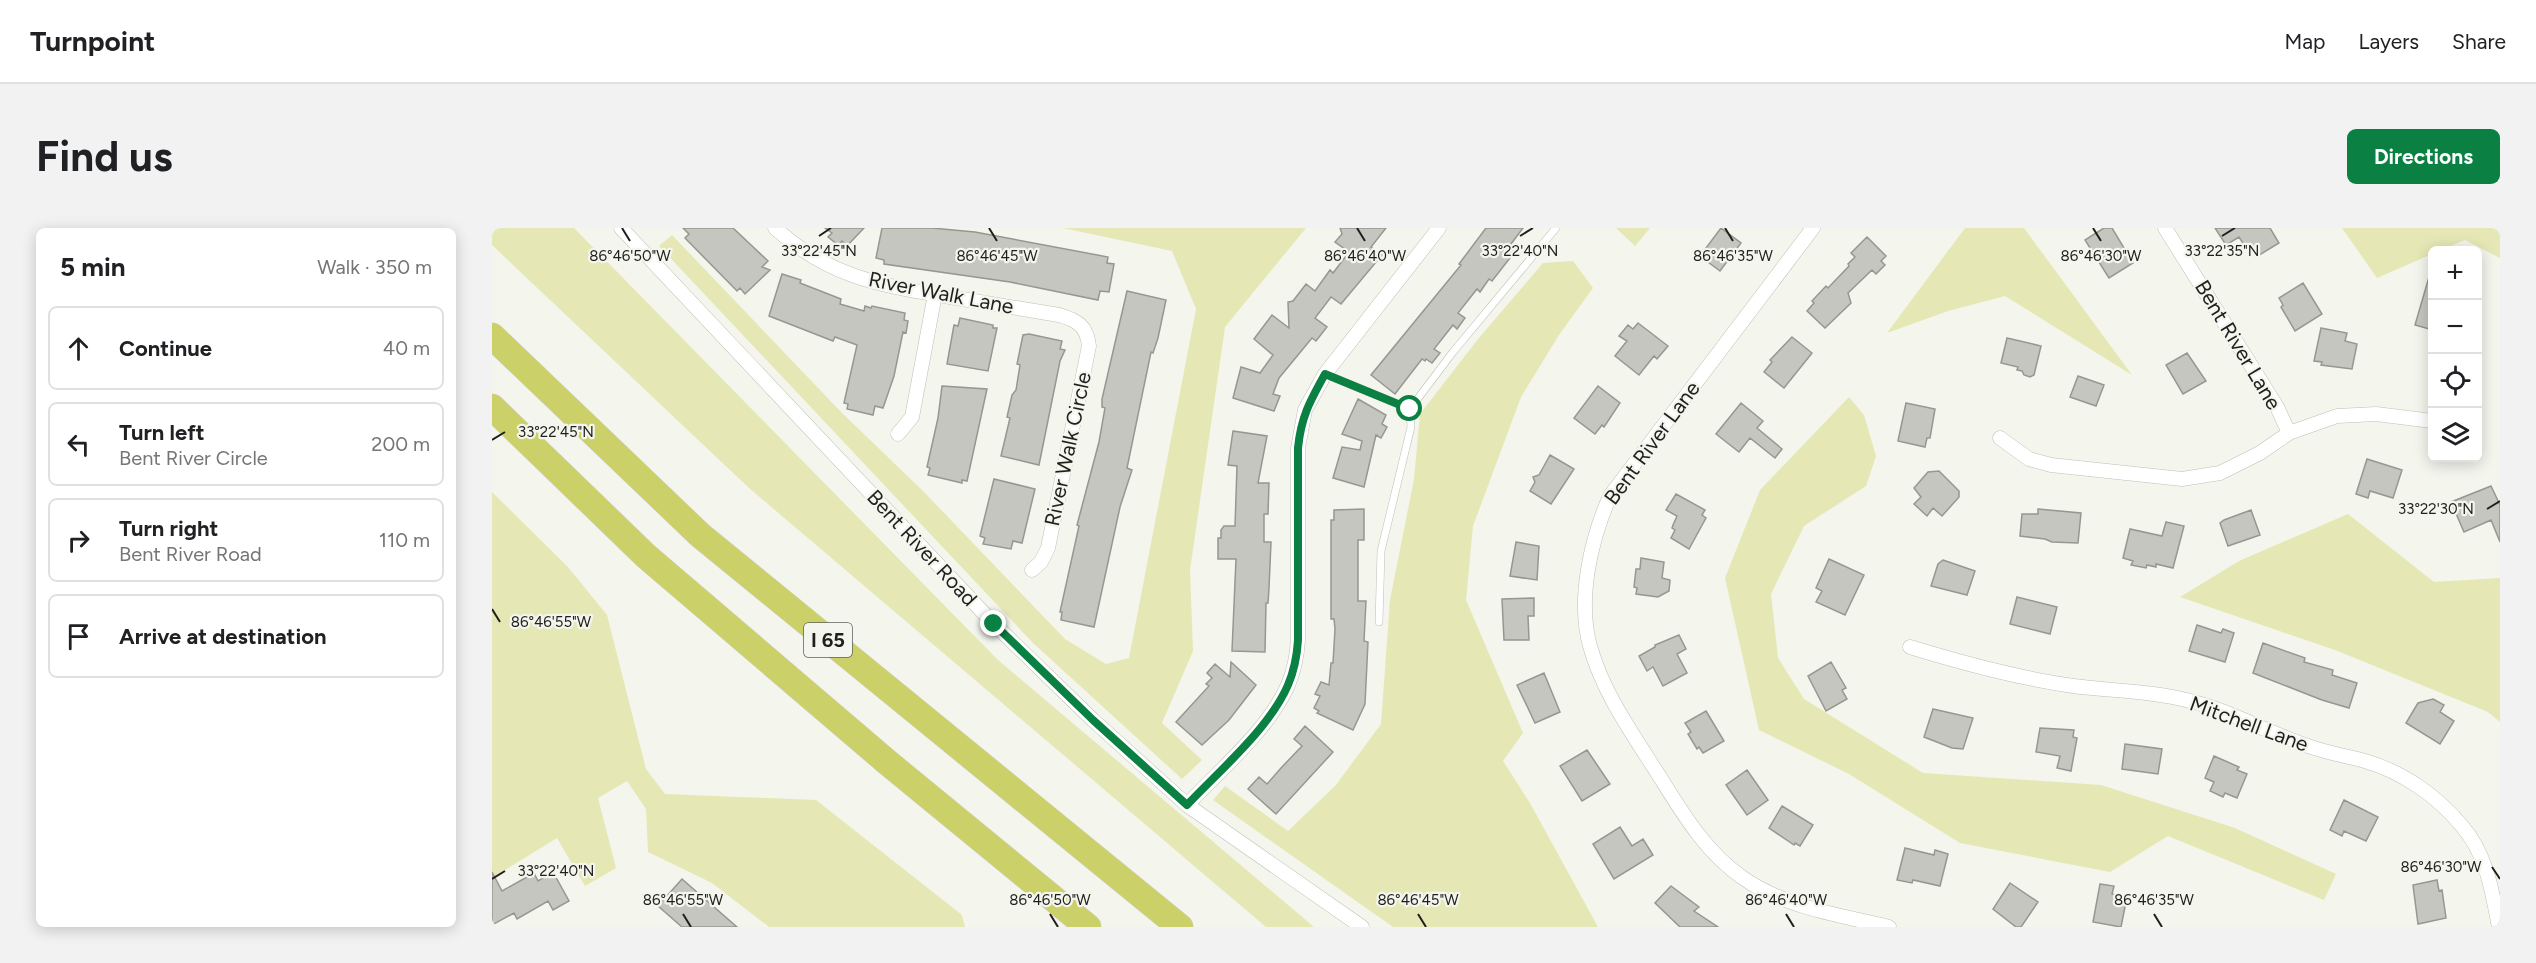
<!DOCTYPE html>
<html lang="en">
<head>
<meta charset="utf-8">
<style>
	body { margin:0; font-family:Figtree,sans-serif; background:#f2f2f2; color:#202124 }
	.controls { position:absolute; right:18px; top:18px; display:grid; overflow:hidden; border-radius:9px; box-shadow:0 3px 15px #0003 }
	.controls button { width:54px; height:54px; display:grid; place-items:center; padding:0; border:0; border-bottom:2px solid #e0e0e0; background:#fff; color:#202124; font:30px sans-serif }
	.stop { position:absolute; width:18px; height:18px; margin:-14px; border:4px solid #0b8043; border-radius:50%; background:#fff }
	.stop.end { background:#0b8043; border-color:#fff; box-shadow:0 2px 6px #0008 }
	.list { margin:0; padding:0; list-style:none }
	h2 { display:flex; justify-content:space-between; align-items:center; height:78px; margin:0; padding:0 24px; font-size:26px }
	h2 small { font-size:20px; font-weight:400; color:#757577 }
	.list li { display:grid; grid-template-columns:39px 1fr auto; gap:18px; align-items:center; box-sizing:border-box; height:84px; margin:0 12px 12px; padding:0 12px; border:2px solid #e0e0e0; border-radius:9px }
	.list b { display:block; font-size:22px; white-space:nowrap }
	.list p { margin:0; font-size:20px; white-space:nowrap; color:#757577 }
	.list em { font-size:20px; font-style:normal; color:#757577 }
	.icon { flex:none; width:33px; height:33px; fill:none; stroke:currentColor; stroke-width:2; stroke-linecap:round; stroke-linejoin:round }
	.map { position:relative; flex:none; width:2008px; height:699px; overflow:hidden; border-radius:9px }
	header { display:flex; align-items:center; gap:36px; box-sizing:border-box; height:84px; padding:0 30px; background:#fff; border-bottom:2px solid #e0e0e0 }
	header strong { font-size:28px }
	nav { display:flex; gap:33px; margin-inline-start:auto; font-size:21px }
	.intro { display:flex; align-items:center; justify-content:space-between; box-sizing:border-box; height:144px; padding:0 36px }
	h1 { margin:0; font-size:42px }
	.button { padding:15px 27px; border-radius:9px; background:#0b8043; color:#fff; font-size:21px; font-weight:700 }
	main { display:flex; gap:36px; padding:0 36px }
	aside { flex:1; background:#fff; border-radius:9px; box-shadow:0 3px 15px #0003 }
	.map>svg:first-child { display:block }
	.green { fill:#e5e8b4 }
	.building { fill:#c5c6bf; stroke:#979791; stroke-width:1.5 }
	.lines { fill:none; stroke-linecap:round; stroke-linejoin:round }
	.service-casing { stroke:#bfbfb8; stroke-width:8 }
	.minor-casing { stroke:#bfbfb8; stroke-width:15 }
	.motorway-casing { stroke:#d2d2d2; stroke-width:27 }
	.service { stroke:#fff; stroke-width:7 }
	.minor { stroke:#fff; stroke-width:14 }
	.motorway { stroke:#ccd068; stroke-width:26 }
	.route { stroke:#0b8043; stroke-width:8 }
	.ticks { fill:none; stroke:#1f201d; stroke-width:2 }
	.labels { text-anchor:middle; stroke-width:4.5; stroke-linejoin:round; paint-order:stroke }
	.shield { fill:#f4f5ed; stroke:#5f605b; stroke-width:1.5 }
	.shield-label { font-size:20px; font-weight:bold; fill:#1f201d }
	.street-label { font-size:21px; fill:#1f201d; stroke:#f4f5ed }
	.ticks-label { font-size:15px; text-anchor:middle; fill:#1f201d; stroke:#f4f5ed; stroke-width:4.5; stroke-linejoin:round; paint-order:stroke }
</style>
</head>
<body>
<header>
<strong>Turnpoint</strong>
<nav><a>Map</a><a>Layers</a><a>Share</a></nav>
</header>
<div class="intro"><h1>Find us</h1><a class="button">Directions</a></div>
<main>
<aside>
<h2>5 min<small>Walk · 350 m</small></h2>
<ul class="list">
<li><svg class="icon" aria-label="ahead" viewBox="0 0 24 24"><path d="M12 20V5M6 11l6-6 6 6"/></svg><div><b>Continue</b></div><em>40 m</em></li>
<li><svg class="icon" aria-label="left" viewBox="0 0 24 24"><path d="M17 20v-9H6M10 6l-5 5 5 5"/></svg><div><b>Turn left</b><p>Bent River Circle</p></div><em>200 m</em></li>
<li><svg class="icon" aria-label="right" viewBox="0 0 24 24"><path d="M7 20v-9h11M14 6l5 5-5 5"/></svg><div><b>Turn right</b><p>Bent River Road</p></div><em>110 m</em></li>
<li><svg class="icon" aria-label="arrive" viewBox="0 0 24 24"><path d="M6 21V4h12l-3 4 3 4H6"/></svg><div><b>Arrive at destination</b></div></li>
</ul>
</aside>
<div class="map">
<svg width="2008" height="699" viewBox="0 0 2008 699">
	<rect width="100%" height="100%" fill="#f4f5ed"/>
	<path class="green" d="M0 0H82L506 432 822 699H774L257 260 0 17Z
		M571 0H814L733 99 698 342 701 423 670 495 710 532 690 551 541 415 167 18 180 7 349 184 430 262 573 411 614 436 637 430 704 81 680 23Z
		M1124 0H1158L1143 18Z
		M1473 0H1532L1640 147 1513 68 1456 83 1395 105Z
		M1850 0H2008V30L1973 12 1949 22H1940V26L1885 50Z
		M1081 33 1101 60 1067 107 1029 169 981 298 974 372 1031 505 1011 533 1038 575 1106 699H901L721 572 733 558 796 603 844 557 889 496 898 372 922 251 928 186 986 111 1051 35Z
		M1357 169 1372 187 1384 228 1374 258 1312 298 1279 366 1286 430 1312 471 1431 545 1609 557 1743 600 1844 646 1832 672 1676 608 1618 644 1468 615 1357 546 1267 502 1233 350 1268 262Z
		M0 264 76 339 115 387 154 541 173 566 324 572 470 687 473 699H277L220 655 156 624 154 581 135 553 106 570 124 640 93 658 65 610 0 650Z
		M1856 286 1942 354 2008 350V494L1996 484 1843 422 1688 369 1747 333Z"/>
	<path class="building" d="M191 0H241L276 33 270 39 278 42 253 66 248 60 245 63 193 10 197 6Z
		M333 0H372L355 18 350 13 346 17 336 9 340 5Z
		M390 0H440L483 4 616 29 615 35 622 36 617 64 608 63 606 72 518 54 392 36V32L384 30Z
		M848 0H894L879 19 890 27 849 76 839 69 823 90 835 99 824 113 820 110 787 150 781 166 788 168 782 183 741 170 749 139 768 145 781 127 762 111 780 87 797 100 796 74 801 73 814 56 823 63 838 42 841 45 857 24 843 14 850 6Z
		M994 0H1031L1019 16 1025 21 1000 53 997 51 988 64 985 61 966 85 973 90 965 101 961 97 942 121 948 125 940 135 934 131 933 133 930 131 903 166 879 147 969 37 967 36Z
		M1229 0 1249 15 1228 43 1208 28Z
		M1612 0H1620L1641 35 1617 50 1593 12Z
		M1723 0H1778L1787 15 1764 29 1759 21 1756 23 1747 9 1734 17Z
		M1375 9 1394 28 1389 33 1393 37 1384 46 1380 42 1356 65 1359 75 1333 100 1315 83 1322 75 1320 73 1334 58 1336 60 1357 38 1356 36 1363 29 1359 25Z
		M290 46 309 52 308 55 349 71 348 76 372 83 373 78 379 80 380 78 413 85 412 92 416 93 414 105 411 104 402 148 391 180 383 178 381 187 355 181 356 176 352 175 365 117 343 109 341 113 277 88Z
		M1937 49H1941V102L1923 97Z
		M1811 55 1830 86 1803 103 1789 79 1791 77 1787 70Z
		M635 63 674 72 666 110 661 125 659 124 635 240 640 242 628 279 602 399 569 392 570 384H568L587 298 585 297 607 214 613 180 610 179V171Z
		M468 90 501 97V100H505L496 143 455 136 462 97 466 98Z
		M1146 95 1176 118 1165 131 1162 128 1147 147 1123 128 1135 113 1127 108 1136 97 1141 101Z
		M1829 100 1855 105 1853 113 1865 116 1860 141 1829 137 1830 134 1822 133Z
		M537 106 570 113 568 121 573 122 568 133 547 237 509 228 518 190 515 189 520 167 524 162 528 137 525 136 531 107Z
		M1300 109 1320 125 1292 160 1272 144 1280 134 1278 132Z
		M1515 110 1549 118 1542 147 1538 149 1532 147 1530 143 1525 142 1526 139 1509 135Z
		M1695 125 1714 153 1691 166 1674 137Z
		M1586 148 1612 157 1604 178 1578 169Z
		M450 158 495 161 475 253 470 252V255L436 247 438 240 435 239 446 190Z
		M1106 158 1128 175 1112 199 1110 197 1103 206 1082 190Z
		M866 171 894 187 890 196 895 199 889 210 884 207 872 259 841 250 850 219 868 222 870 213 850 206Z
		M1249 175 1271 193 1265 200 1290 221 1283 230 1258 210 1247 224 1224 206Z
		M1414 175 1443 181 1438 210H1435L1433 219 1406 213Z
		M741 203 775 208 766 255H777L776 286H772V314H779L777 360 776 375H774L773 424 740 423 744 331H726V310H729V302L732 298H743L745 238 736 237Z
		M1058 227 1082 241 1059 276 1038 263 1043 254 1041 249 1047 247Z
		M1875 231 1910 242 1901 270 1878 263 1876 270 1864 266Z
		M1447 243 1467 263V269L1450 288 1441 280 1435 288 1422 276 1429 269 1422 260 1436 244Z
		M502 251 543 261 530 315 521 313 519 321 491 316 493 310 488 308Z
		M1999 258 2008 277V314L1999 292 1972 304 1959 274Z
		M1184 266 1213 282 1210 287 1214 290 1197 321 1179 310 1183 302 1180 300 1181 297 1185 288 1174 282Z
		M872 281V312H866V373H874L872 413 876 414 873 476 861 502 825 485 827 483 822 480 828 468 823 466 829 454 837 457 839 435H841L843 401 842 391H839V292H842V282Z
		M1546 281 1589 285 1586 315 1560 314 1553 311 1528 308 1530 286H1546Z
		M1759 282 1768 307 1736 318 1728 295 1732 292Z
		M1674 294 1692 298 1681 340 1664 336V339L1655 337 1654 340 1639 337 1641 333 1631 330 1638 301 1670 308Z
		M1024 314 1047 318 1045 352 1018 348Z
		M1149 330 1172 334 1170 350 1178 352 1177 363 1166 369 1144 366 1145 360 1142 359 1144 341H1148Z
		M1337 331 1372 347 1353 387 1324 374 1330 363 1324 360Z
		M1451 332 1483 343 1475 367 1439 358 1446 336Z
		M1525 369 1565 379 1558 406 1518 396Z
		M1042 370V388H1036L1037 412H1012L1010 371Z
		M1705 397 1729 405 1731 401 1742 405 1733 434 1697 423Z
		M1187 407 1194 421 1185 426 1195 445 1171 458 1161 439 1155 443 1147 428 1163 419V417Z
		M1771 415 1813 430 1812 434 1841 442 1840 447 1865 455 1857 480 1830 472 1761 445Z
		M739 434 764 457 737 492 710 517 684 494 717 458 714 456 720 450 715 445 723 436 738 449Z
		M1339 434 1354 460 1350 462 1355 471 1334 483 1316 448Z
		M1052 445 1068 484 1043 495 1025 457Z
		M1941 471 1952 477 1948 484 1962 493 1948 516 1914 495 1926 475Z
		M1441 481 1481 490 1471 521 1460 520 1432 509Z
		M1214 483 1232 513 1211 525 1207 519 1205 521 1196 506 1199 504 1193 495Z
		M813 498 841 524 784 586 756 561 767 549 775 556 789 540 810 518 802 511Z
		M1548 500 1582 502 1581 509 1585 510 1579 543 1565 540 1568 528 1544 524Z
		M1633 516 1670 521 1666 546 1630 541Z
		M1095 522 1118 556 1090 573 1068 538Z
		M1722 528 1747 539 1745 542 1755 546 1745 570 1733 565 1731 569 1718 563 1722 554 1713 550Z
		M1255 542 1276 572 1255 587 1234 557Z
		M1852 572 1886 589 1874 613 1852 603 1850 608 1838 602Z
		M1290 578 1321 597 1308 618 1303 615 1302 617 1277 600Z
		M1128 599 1140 618 1151 611 1161 627 1122 651 1101 616Z
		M1413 620 1442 627 1443 622 1456 626 1448 658 1421 652 1420 655 1405 652Z
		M0 644 10 663 42 645 46 653 61 644 77 673 61 682 56 673 25 691 22 685 0 697Z
		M190 651 245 699H190L166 678Z
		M1945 652 1947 663 1950 662 1954 690 1926 696 1921 657Z
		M1518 655 1546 674 1529 699H1524L1501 681Z
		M1608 656 1622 658 1620 666 1635 669 1629 699 1601 694Z
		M1179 658 1207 679 1202 683 1226 699H1188L1163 675Z"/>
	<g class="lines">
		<defs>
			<path id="service" d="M833 146 918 181
				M887 394 889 323 919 199 918 181 961 124 1064 0"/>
			<path id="minor" d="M129 0 502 396 601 492 695 577 870 699
				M283 0C338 50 388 57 458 69 495 75 531 81 567 87 585 92 595 98 597 118L556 320 549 334 540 342
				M1321 0 1118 268C1099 311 1085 371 1098 418 1111 465 1140 505 1166 546 1190 584 1213 624 1251 650 1294 680 1348 687 1397 699
				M1673 0 1785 179 1797 205
				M406 206 420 189 443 66
				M1508 210 1537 231 1559 237 1690 251 1728 245 1768 225 1797 205 1845 188 1884 186 1940 193
				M1418 419C1470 435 1526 450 1581 458 1620 463 1660 463 1698 473 1739 483 1776 505 1816 518 1835 525 1855 528 1873 533 1911 544 1945 568 1970 598 1995 627 2000 663 2007 699
				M695 577C728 542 777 501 796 457 802 443 805 428 806 412V220L813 182 833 146 947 0"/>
			<path id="motorway" d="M0 108 208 307 688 699
				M0 179 154 328 395 534 596 699"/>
		</defs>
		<use href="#service" class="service-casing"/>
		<use href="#minor" class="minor-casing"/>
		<use href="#motorway" class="motorway-casing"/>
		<use href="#service" class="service"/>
		<use href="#minor" class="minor"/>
		<use href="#motorway" class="motorway"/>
	</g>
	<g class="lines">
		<path class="route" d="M502 396 601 492 695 577C728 542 777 501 796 457 802 443 805 428 806 412V220C809 189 818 173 833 146L918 181"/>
	</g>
	<path class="ticks" d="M130 0 138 13M497 0 505 13M865 0 873 13M1233 0 1241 13M1601 0 1609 13M327 8 339 0M1028 8 1041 0M1730 8 1743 0M0 212 13 204M1995 281 2008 273M0 381 8 394M2000 639 2008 651M0 651 13 643M191 686 199 699M558 686 566 699M926 686 934 699M1294 686 1302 699M1662 686 1670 699"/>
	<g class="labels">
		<rect class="shield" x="312" y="395" width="48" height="34" rx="4.5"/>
		<g class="shield-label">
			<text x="336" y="419">I 65</text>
		</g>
		<g class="street-label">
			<text transform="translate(449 65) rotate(11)" y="7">River Walk Lane</text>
			<text transform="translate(1746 117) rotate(59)" y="7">Bent River Lane</text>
			<text transform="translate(1160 215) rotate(-54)" y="7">Bent River Lane</text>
			<text transform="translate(576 221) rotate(-78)" y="7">River Walk Circle</text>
			<text transform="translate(430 320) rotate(47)" y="7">Bent River Road</text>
			<text transform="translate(1757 496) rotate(20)" y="7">Mitchell Lane</text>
		</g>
	</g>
	<g class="ticks-label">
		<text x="1028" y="28">33°22'40"N</text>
		<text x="327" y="28">33°22'45"N</text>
		<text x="1730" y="28">33°22'35"N</text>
		<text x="873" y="33">86°46'40"W</text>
		<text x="1609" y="33">86°46'30"W</text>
		<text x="138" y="33">86°46'50"W</text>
		<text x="505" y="33">86°46'45"W</text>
		<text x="1241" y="33">86°46'35"W</text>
		<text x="64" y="209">33°22'45"N</text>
		<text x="1944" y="286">33°22'30"N</text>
		<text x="59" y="399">86°46'55"W</text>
		<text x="1949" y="644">86°46'30"W</text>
		<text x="64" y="648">33°22'40"N</text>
		<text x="191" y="677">86°46'55"W</text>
		<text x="558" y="677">86°46'50"W</text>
		<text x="926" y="677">86°46'45"W</text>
		<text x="1294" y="677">86°46'40"W</text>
		<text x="1662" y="677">86°46'35"W</text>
	</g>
</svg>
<div class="controls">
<button>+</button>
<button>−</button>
<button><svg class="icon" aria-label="locate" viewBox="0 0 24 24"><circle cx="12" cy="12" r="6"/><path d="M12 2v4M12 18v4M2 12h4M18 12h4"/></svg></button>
<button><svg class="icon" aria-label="layers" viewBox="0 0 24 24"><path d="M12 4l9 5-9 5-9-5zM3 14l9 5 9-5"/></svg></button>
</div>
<div class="stop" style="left:918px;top:181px"></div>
<div class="stop end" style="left:502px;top:396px"></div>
</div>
</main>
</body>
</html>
